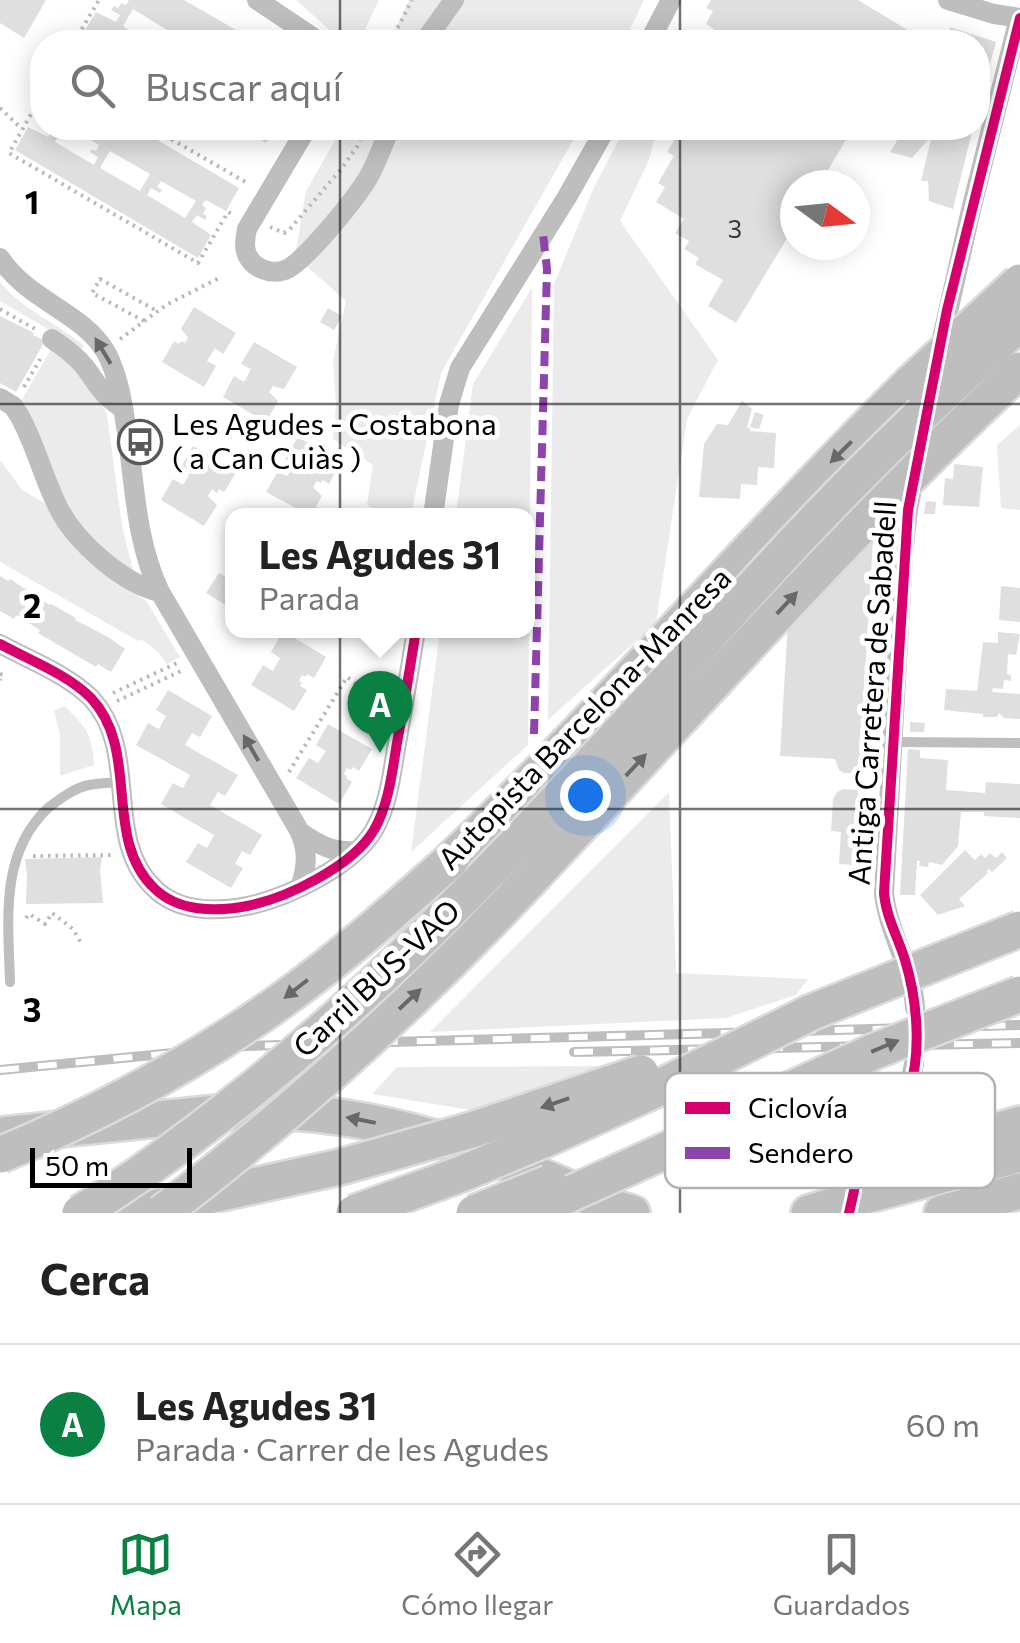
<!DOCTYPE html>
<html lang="es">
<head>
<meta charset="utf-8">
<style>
	body { margin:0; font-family:Commissioner,sans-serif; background:#f2f2f2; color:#222 }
	.compass { position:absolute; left:780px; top:170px; width:90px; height:90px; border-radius:50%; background:#fff; box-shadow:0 5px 25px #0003; rotate:105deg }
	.scale { position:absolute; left:30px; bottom:25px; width:162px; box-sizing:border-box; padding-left:10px; border:5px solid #000; border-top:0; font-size:28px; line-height:35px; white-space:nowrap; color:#000; -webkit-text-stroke:8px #fff; paint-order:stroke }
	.you { position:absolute; left:585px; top:795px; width:35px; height:35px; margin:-25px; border:8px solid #fff; border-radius:50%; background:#1a73e8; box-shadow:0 0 0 15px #1a73e833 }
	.badge { display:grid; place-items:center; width:65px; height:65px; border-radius:50%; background:#0b8043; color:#fff; font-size:32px; font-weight:700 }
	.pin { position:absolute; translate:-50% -82px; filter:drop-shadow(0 2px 5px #0008) }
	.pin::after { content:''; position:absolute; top:52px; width:35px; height:30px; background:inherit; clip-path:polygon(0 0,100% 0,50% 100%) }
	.popup { position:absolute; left:225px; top:508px; width:310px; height:130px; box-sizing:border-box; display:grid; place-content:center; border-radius:20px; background:#fff; filter:drop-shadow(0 2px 8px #0005); font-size:32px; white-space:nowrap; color:#767676 }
	.popup b { font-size:38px; color:#222 }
	.popup::after { content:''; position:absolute; left:50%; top:100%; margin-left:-20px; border:20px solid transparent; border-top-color:#fff }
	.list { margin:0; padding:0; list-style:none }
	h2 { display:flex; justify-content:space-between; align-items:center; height:130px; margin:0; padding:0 40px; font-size:42px }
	h2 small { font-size:32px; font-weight:400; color:#767676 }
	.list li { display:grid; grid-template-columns:65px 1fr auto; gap:30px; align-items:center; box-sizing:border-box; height:160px; padding:0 40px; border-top:2px solid #e0e0e0 }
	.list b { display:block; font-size:38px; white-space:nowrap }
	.list p { margin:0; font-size:32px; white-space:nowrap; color:#767676 }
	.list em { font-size:32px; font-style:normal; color:#767676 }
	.icon { flex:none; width:55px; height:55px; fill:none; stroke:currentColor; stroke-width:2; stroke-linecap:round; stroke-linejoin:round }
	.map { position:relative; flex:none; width:1020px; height:1213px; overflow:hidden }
	.search { position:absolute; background:#fff; box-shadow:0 5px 25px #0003; left:30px; right:30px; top:30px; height:110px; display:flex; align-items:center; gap:25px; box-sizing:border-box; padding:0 35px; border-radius:40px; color:#767676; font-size:38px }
	.sheet { height:290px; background:#fff }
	nav { display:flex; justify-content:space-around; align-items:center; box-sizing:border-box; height:140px; border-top:2px solid #e0e0e0; background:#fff; font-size:28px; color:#767676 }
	nav a { display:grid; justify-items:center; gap:5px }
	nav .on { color:#0b8043 }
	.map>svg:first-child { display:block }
	.green { fill:#ebebeb }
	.building { fill:#dfdfdf; fill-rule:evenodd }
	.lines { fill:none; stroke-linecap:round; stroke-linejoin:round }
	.street-tunnel { stroke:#d9d9d9; stroke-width:20; stroke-dasharray:20 10; stroke-linecap:butt }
	.highway-casing { stroke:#dbdbdb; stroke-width:40 }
	.path { stroke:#b9b9b9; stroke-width:4; stroke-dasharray:2.5 5; stroke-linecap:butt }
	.lane { stroke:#bebebe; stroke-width:10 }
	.street { stroke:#bebebe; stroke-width:20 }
	.highway { stroke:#bebebe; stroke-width:35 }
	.rail-casing { stroke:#bebebe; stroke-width:10 }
	.rail { stroke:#fff; stroke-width:6; stroke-dasharray:19; stroke-linecap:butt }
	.highway-bridge-casing { stroke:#dbdbdb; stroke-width:40; stroke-linecap:butt }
	.highway-bridge { stroke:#bebebe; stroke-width:35 }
	.quiet { stroke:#8e44ad; stroke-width:8; stroke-dasharray:15 8; stroke-linecap:butt }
	.cycleway-casing { stroke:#fff; stroke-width:16 }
	.cycleway { stroke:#d6006c; stroke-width:10 }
	.oneway { fill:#686868 }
	.grid { fill:none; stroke:#000; stroke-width:2.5; stroke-opacity:0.55 }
	.labels { text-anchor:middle; stroke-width:10; stroke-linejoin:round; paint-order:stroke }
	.number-label { font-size:25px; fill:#383838 }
	.poi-label { font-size:30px; fill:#000; stroke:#fff; text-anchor:start }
	.street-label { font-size:30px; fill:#000; stroke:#fff }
	.key { fill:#fff; stroke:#b2b2b2; stroke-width:2.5 }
	.key-label { font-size:28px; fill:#000 }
	.grid-label { font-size:32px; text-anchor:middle; font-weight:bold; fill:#000; stroke:#fff; stroke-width:10; stroke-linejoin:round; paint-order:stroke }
</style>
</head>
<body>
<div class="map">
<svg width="1020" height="1213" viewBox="0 0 1020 1213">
	<rect width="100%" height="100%" fill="#fff"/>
	<path class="green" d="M296 0H379L359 42H343Z
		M409 0H644L624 42H390Z
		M342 128H580L441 373 411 515H384L367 505 373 465 333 439 336 405 333 360 346 301 295 256 306 191Z
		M625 128H657L649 160 620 221 718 360 687 419 656 623 548 720 554 284 594 187Z
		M0 282C23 311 57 322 84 346L82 349 0 301Z
		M532 288 528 745 411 852 440 631 528 630V516L456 515 473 384Z
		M53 346 93 390 107 414 122 526 134 574 85 533 66 507 21 401Z
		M1020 425V510L1001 508 997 445Z
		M0 460 22 490 53 508 113 577 147 602 180 657 167 664C160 653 151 645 140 639L138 641 0 562Z
		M64 706C86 727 92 733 94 765L60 776V735L54 711Z
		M669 792 676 973 808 979 796 995 726 1018 430 1032Z
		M600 1066 471 1110 372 1094 397 1067Z"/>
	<path class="building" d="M0 0H46L24 38 0 23Z
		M129 0H184L257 42H190L178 36 174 42H167L157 37 160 33 164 35 167 30 133 9 123 26 129 30 128 32 147 42H95L82 35 96 12 116 22 120 15 111 10 114 6 118 8 121 3 126 5Z
		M711 0H858L911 32 905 42H706L714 29 706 24 713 11 706 8Z
		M950 27 996 42 979 103 978 42H947Z
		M28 127 48 137 52 130 48 128H63L55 142 94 165 98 157 90 152 92 149 96 151 99 145 70 128H137L239 188 226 211 206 200 202 205 206 208 203 214 207 216 205 220 197 215 192 222 211 235 198 258 15 150ZM110 151 150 174 140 191 100 168ZM161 181 196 201 185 218 147 195 151 188 160 193 162 190 157 187Z
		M240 128H275L266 143Z
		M682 128H853L819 185H795V225L736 323 708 306 723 280 695 264 699 258 684 249 689 241 675 233 684 219 656 202 665 187 658 183 674 156 667 152Z
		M905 128H973L953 209 929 201 928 181H921L932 135 912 158 890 152Z
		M194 307 236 333 223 354 215 348 207 361 216 366 204 387 162 362 174 341 179 344 181 341 185 343 188 337 181 329Z
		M328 308 342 316 334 330 320 322Z
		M0 316 34 333 33 335 45 341 16 392 0 383Z
		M254 342 297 367 284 389 273 386 269 392 278 401 266 422 223 397 234 376 244 382 251 369 241 364Z
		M742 401 752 409 747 427 750 428V431L776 433 774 468 758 467 757 485 741 484 740 499 699 497 704 444 717 424 728 425Z
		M755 412 764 415 759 429 750 427Z
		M298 437 341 462 329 484 323 480 321 483 317 481 313 487 322 496 311 516 266 492 278 471 287 476 295 464 285 459Z
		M193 446 237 471 224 492 219 489 217 493 212 489 208 496 217 505 204 526 161 500 173 479 183 485 191 472 181 467Z
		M954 464 983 467 979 507 943 505 945 478 953 479Z
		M797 469 877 473 859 774 844 773 839 770 835 759 780 756Z
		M926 501 936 502 935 514H924Z
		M232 571V609L206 593 219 573 228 578Z
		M0 576 8 581 10 579 50 605 51 604 76 618 75 620 108 637 125 649 111 672 98 664 96 667 38 633 40 630 16 615 14 619 0 611Z
		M1001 586 1020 588V622L999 620Z
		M283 631 326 657 314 678 307 674 306 677 302 675 299 681 302 683 300 686 307 690 294 711 251 685 263 665 273 671 280 658 271 652Z
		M998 632 1020 634 1016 655 1008 654 1007 674 1011 675V681L1004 680 1003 689 993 688 992 692 1020 694V719L1004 718 999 713 997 717H983V714L944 710 946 689 977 691 983 642 998 643Z
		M168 690 212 716 200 737 192 733 185 745 238 775 225 796 218 792 210 805 262 835 250 855 242 851 235 864 243 868 231 888 186 862 198 843 207 848 214 835 161 804 173 783 183 788 190 775 136 745 148 723 159 729 166 716 156 710Z
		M910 722 925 723 924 732H910Z
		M328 724 372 749 359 771 353 767 351 770 347 768 344 774 347 776 346 778 352 782 339 804 296 778 309 758 318 763 326 751 316 745Z
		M908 749 920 750V758L948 760 946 790 985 793 986 782 1020 784V818L984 816V812H961L958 846 942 865 929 862 928 867 919 866 920 861H917L915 895H900Z
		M843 789 858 790 855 865 839 864 841 832 831 831 833 799 836 793Z
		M965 850 975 860 981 854 985 858 990 853 996 858 1002 852 1007 858 992 872 989 869 986 871 988 873 959 899 965 906 938 915 920 895Z
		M102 857 100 870 103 903 26 904 27 876 25 859Z"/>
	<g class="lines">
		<path class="street-tunnel" d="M851 1207 863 1160"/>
		<defs>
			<path id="highway" d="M451 860C611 707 754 538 911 383
				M0 1135 237 1111C379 1107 490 1153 617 1209L632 1213
				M920 1166 970 1139 1020 1124
				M130 1213 340 1167
				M809 1213 868 1195 1020 1154
				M942 1213 1020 1191"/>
		</defs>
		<use href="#highway" class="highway-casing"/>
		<path class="path" d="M74 42 99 0
			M393 42 397 29 412 0
			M42 95 9 153 198 263 228 212 232 214
			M0 108 22 129
			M152 128 249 184
			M270 227 284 233 289 230 342 168 361 141
			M0 309 35 329
			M144 321 92 293 100 279 157 311
			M120 339 166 305 221 277
			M24 387 42 356
			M0 674 3 675 0 680
			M113 693 177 663
			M117 701 181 671
			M289 772 347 677 365 691 386 694
			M33 856 114 855
			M26 918 29 914 45 924 52 913 73 929 81 943
			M762 1135 806 1133 846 1141"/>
		<path class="lane" d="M893 742 1020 743
			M10 982C8 918 0 853 48 808 60 799 74 788 89 785 99 783 110 783 120 782"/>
		<path class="street" d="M257 0 311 36 315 42
			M948 0 994 14 1020 18
			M424 42 454 0
			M649 42 671 0
			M307 128 247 229C244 243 243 255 255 265 263 271 275 274 285 270 304 263 356 198 368 178 377 162 383 145 390 128
			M0 258C29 302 84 312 107 354 117 374 122 398 125 420 135 478 134 538 160 592L300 832C308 852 307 865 301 885
			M52 339C64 347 75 355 84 366 98 384 102 396 123 408
			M938 356 971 210 1019 18
			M0 398 13 406 19 415C36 445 43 478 59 509 76 542 123 584 160 592
			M433 516 449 404 460 368 567 197 606 128
			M0 644C29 660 67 674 91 698 141 751 102 838 154 888 178 912 216 912 247 906 287 898 353 866 374 830 389 804 392 772 397 743 404 705 410 668 416 630
			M300 832C319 845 333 853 356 851
			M915 1008C913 968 888 933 884 893L903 555 908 510 926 414
			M863 1160 867 1142 875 1129 899 1110 907 1097 914 1064"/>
		<use href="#highway" class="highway"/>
		<defs>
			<path id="rail" d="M574 1052 1020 1043
				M0 1070 244 1046 1020 1025"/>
		</defs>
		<use href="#rail" class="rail-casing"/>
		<use href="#rail" class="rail"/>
		<defs>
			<path id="highway-bridge" d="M911 383 1020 282
				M0 1155C98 1114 194 1063 281 1001 341 958 396 909 451 860
				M340 1167 475 1129 641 1073
				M80 1213C138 1178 192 1137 245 1095 449 933 616 734 793 544 865 467 942 393 1020 323
				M162 1213C282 1121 402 1014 506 905 677 726 839 538 1020 370
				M354 1213 461 1174 548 1138 648 1093 812 1012 1020 929
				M474 1213 549 1183
				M528 1213 669 1149 765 1101 875 1051 1020 994"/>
		</defs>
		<use href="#highway-bridge" class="highway-bridge-casing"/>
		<use href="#highway-bridge" class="highway-bridge"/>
		<path class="quiet" d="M534 734 547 269 543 234"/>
		<defs>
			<path id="cycleway" d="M0 644C29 660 67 674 91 698 141 751 102 838 154 888 178 912 216 912 247 906 287 898 353 866 374 830 389 804 392 772 397 743 404 705 410 668 416 630
				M849 1213C855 1190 860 1150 874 1131 886 1116 903 1110 909 1091 922 1052 917 999 905 960 898 937 886 917 884 893L908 510 947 310 1020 18"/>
		</defs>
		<use href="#cycleway" class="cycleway-casing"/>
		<use href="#cycleway" class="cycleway"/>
	</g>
	<defs><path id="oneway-solid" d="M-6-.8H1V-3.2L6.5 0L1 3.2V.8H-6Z" transform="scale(2.5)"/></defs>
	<g class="oneway">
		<use href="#oneway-solid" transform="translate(103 351) rotate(-121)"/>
		<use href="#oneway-solid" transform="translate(841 452) rotate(135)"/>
		<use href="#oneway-solid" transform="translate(787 603) rotate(-47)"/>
		<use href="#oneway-solid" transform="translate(251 748) rotate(-120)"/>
		<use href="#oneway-solid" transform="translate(636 765) rotate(-47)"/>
		<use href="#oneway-solid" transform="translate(296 989) rotate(142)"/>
		<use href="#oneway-solid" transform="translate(410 999) rotate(-43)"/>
		<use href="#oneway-solid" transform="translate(885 1046) rotate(-23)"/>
		<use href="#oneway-solid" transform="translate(555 1103) rotate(161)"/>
		<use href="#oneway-solid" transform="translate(361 1120) rotate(-169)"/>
	</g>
	<path class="grid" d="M340 0V42M680 0V42M340 128V1213M680 128V1213M0 404H1020M0 809H1020"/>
	<defs>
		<symbol id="bus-ring" viewBox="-11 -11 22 22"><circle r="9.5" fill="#fff" stroke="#595959" stroke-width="1.5"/><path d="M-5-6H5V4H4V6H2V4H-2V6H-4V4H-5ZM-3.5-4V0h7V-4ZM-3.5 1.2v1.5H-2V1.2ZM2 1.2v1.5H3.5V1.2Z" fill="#595959"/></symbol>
	</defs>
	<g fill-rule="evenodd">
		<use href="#bus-ring" x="115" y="417" width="50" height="50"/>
	</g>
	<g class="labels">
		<g class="number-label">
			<text x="735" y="238">3</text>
		</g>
		<g class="poi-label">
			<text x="172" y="435">Les Agudes - Costabona<tspan x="172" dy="34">( a Can Cuiàs )</tspan></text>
		</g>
		<g class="street-label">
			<text transform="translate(873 693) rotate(-86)" y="10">Antiga Carretera de Sabadell</text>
			<text transform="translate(585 719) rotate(-46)" y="10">Autopista Barcelona-Manresa</text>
			<text transform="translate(377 979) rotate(-43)" y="10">Carril BUS-VAO</text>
		</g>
	</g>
	<rect x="665" y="1073" width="330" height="115" rx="15" class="key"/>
	<rect x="685" y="1102" width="45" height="12" fill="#d6006c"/>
	<rect x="685" y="1147" width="45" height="12" fill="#8e44ad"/>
	<g class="key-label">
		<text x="748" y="1118">Ciclovía</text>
		<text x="748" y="1163">Sendero</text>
	</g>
	<g class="grid-label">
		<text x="32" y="214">1</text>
		<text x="32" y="618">2</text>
		<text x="32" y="1022">3</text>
	</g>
</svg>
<svg class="compass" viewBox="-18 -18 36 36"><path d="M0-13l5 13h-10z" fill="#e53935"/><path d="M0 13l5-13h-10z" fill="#767676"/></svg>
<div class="scale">50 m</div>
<div class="you"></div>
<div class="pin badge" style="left:380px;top:753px">A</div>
<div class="popup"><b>Les Agudes 31</b>Parada</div>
<div class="search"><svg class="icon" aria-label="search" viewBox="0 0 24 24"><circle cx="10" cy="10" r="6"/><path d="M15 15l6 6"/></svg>Buscar aquí</div>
</div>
<section class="sheet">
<h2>Cerca<small></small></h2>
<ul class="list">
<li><span class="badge">A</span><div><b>Les Agudes 31</b><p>Parada · Carrer de les Agudes</p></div><em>60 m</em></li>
</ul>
</section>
<nav>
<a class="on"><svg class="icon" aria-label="map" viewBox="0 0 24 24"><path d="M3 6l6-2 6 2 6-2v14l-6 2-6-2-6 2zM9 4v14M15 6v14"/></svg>Mapa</a>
<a><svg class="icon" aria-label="directions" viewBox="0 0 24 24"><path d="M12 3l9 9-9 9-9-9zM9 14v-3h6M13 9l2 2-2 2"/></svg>Cómo llegar</a>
<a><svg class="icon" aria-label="saved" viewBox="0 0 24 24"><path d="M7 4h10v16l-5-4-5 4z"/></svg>Guardados</a>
</nav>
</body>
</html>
